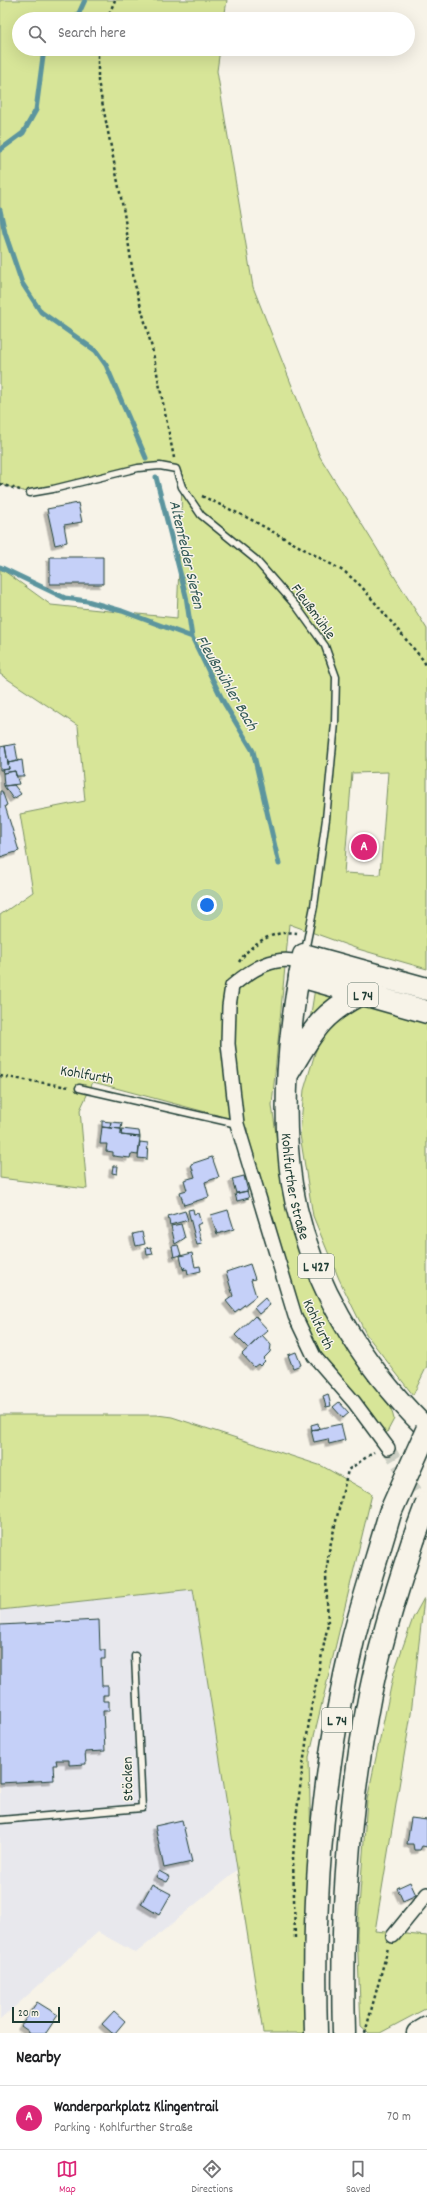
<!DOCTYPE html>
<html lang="en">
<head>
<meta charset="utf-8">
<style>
	body { margin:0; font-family:Dekko,sans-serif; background:#f2f2f2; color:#202124 }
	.scale { position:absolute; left:12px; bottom:10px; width:48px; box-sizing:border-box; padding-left:4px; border:2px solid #1f3d34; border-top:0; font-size:11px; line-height:14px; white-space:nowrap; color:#1f3d34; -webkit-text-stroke:3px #f7f3e8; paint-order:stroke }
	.you { position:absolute; left:207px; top:905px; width:14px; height:14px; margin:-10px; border:3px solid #fff; border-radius:50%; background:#1a73e8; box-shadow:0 0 0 6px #1a73e833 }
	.badge { display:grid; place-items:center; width:26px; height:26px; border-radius:50%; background:#db2777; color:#fff; font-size:13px; font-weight:700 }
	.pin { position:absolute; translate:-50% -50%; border:2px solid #fff; box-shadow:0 1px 4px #0006 }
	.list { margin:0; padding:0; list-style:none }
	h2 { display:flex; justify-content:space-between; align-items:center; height:52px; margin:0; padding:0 16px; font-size:17px }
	h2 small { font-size:13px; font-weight:400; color:#757577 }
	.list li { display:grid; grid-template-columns:26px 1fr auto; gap:12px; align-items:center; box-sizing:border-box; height:64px; padding:0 16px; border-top:1px solid #e0e0e0 }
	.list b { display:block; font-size:15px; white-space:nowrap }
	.list p { margin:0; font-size:13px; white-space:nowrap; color:#757577 }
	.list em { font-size:13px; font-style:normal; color:#757577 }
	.icon { flex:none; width:22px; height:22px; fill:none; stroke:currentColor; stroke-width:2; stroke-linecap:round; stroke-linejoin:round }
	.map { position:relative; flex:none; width:427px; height:2033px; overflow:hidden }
	.search { position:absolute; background:#fff; box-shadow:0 4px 16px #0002; left:12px; right:12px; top:12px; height:44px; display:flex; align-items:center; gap:10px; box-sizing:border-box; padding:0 14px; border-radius:22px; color:#757577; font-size:15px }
	.sheet { height:116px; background:#fff }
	nav { display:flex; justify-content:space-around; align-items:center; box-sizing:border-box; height:56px; border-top:1px solid #e0e0e0; background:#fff; font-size:11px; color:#757577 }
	nav a { display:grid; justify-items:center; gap:2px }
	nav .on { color:#db2777 }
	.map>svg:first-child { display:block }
	.built { fill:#e8e8ed }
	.green { fill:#d7e598; stroke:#7b9166; fill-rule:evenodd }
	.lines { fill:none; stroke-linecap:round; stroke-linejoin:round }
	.stream { stroke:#5c959e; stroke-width:5 }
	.building { fill:#c5d0f8; stroke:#1f3d34; filter:url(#shadow) }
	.street-tunnel { stroke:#cccfc4; stroke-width:13; stroke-dasharray:13 6; stroke-linecap:butt }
	.lane-casing { stroke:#1f3d34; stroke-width:9 }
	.street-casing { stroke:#1f3d34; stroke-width:16 }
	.primary-casing { stroke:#1f3d34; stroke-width:23 }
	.highway-casing { stroke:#1f3d34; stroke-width:25 }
	.path { stroke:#1f3d34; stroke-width:2.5; stroke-dasharray:3 3; stroke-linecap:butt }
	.lane { stroke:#f7f3e8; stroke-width:6 }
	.street { stroke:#f7f3e8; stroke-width:13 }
	.primary { stroke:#f7f3e8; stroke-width:20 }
	.highway { stroke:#f7f3e8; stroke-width:22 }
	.highway-bridge-casing { stroke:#1f3d34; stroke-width:25; stroke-linecap:butt }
	.highway-bridge { stroke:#f7f3e8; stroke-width:22 }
	.labels { text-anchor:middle; stroke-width:3; stroke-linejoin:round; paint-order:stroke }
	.shield { fill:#f7f3e8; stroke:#60746a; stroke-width:1 }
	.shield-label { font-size:14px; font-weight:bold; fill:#1f3d34 }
	.street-label { font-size:15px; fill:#1f3d34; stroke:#f7f3e8 }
	.water-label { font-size:16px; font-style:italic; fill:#335a57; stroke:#f7f3e8 }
</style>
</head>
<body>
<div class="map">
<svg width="427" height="2033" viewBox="0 0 427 2033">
	<defs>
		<filter id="shadow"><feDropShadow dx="-3.5" dy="3.5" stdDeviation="0" flood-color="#0004"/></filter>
	</defs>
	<rect width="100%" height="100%" fill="#f7f3e8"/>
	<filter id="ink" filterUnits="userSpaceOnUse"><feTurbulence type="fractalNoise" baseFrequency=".025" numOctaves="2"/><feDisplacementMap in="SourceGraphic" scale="8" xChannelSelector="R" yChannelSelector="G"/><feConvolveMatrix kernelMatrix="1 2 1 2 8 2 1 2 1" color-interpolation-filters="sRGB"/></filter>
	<g filter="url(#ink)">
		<path class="built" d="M193 1589 237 1870 136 1953 98 1932 0 2020V1610Z"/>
		<path class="green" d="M0 0H227L224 19H19V49H220L217 71 253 287 320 457 427 629V969L358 949 289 924 272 1105 283 1185 306 1268 323 1306 353 1357 391 1408 394 1419 385 1436 323 1356 300 1314 250 1155 247 1128 217 1115 93 1082 80 1110 87 1189 0 1178V915L33 892 20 814 85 801 78 726 0 674V568L51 605 177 618 182 487 176 469 160 466 30 493 0 484ZM388 772 380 875 344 873 352 773Z
			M315 988 336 995 310 1020Z
			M362 1007 391 1011 427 1023V1366L413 1395 366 1334 339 1279 313 1216 300 1135 304 1090 315 1053 324 1031 340 1016Z
			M0 1415H157L172 1417 322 1466 372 1494 309 1757 315 2033H263L193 1589 0 1610Z
			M424 1598 411 1714 375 1931 427 1936V2008L380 2033H369L361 2026 357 1934 367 1800 394 1672 413 1618Z"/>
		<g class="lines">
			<path class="stream" d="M71 19 79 13 85 0
				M0 150 23 133 36 110 44 49
				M0 210 5 233 22 283 41 312 96 351 106 365 146 458
				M156 477 186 596 192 637
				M0 567 65 598 87 601 122 611 192 637 224 703 253 751 279 864"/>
		</g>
		<path class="building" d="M78 503 82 522 64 525 67 542 55 545 47 509Z
			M50 557H103V584H50Z
			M15 744 18 761 8 763 5 746Z
			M5 746 9 769 0 770V747Z
			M22 760 24 776H16L15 771 3 773 2 770 9 769 8 763Z
			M15 771 19 784 4 786 3 773Z
			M14 785 21 794 13 799 4 786Z
			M0 791H2L7 805 5 806 19 851 0 857Z
			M102 1121 111 1122 110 1128 102 1127Z
			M111 1122 122 1123 121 1129 110 1128Z
			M102 1127 121 1129V1135L140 1137 138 1155 131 1154 130 1158 113 1156V1152L106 1151 107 1144H100Z
			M122 1129 139 1131 140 1137 121 1135Z
			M140 1142 148 1143 147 1159 138 1158Z
			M212 1157 219 1177 205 1182 209 1197 184 1205 180 1192 187 1190 184 1180 195 1177 191 1164Z
			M113 1166H118L117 1174 112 1173Z
			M244 1176 248 1191 236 1193 232 1179Z
			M247 1191 249 1198 237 1201 235 1194Z
			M193 1209 194 1214 198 1213 201 1223 197 1225 202 1244 197 1245 188 1210Z
			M228 1210 234 1229 217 1234 211 1215Z
			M185 1211 188 1220 170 1225 168 1216Z
			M181 1224 185 1238 175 1244 171 1226Z
			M142 1232 145 1244 136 1246 133 1234Z
			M178 1245 181 1255 174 1257 172 1246Z
			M151 1247 153 1254 147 1255 146 1248Z
			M192 1253 195 1267 200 1266 201 1271 188 1274 187 1269 183 1270 185 1267 183 1269 180 1256Z
			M250 1264 255 1279 251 1280 256 1296 235 1312 226 1301 233 1296 226 1272Z
			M265 1298 270 1305 259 1314 254 1308Z
			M255 1316 268 1330 248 1348 235 1335Z
			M262 1335 271 1345 270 1352 263 1359 265 1361 260 1366 258 1364 254 1367 242 1354Z
			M296 1352 301 1365 293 1368 288 1355Z
			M328 1394 331 1406 326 1407 323 1396Z
			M339 1402 349 1413 343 1418 333 1407Z
			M318 1423 319 1429 312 1430 311 1425Z
			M341 1424 345 1440 329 1444 328 1439 314 1442 311 1430Z
			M99 1620 100 1650H105V1659H101L102 1686H108V1695H103V1701H109V1711H103L105 1751 85 1752 86 1764 69 1765V1760H56L57 1765H53L54 1780 0 1783V1625Z
			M411 1818 427 1820V1847L422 1846 420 1850H414L413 1844H407Z
			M182 1820 192 1862 164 1868 155 1826Z
			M159 1871 170 1877 167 1882 156 1877Z
			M410 1882 416 1895 403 1901 397 1888Z
			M152 1884 171 1894 159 1915 141 1904Z
			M37 2002 58 2015 46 2033H31L21 2026Z
			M114 2011 125 2021 115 2033H112L102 2024Z"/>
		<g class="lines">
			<path class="street-tunnel" d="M388 1448 427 1511"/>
			<defs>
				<path id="lane" d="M30 493 53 489 138 468 160 466 176 469 182 487 201 515 255 559 297 607 325 646 336 677 335 723 326 819 314 906 305 951
					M79 1088 237 1124
					M0 1820 142 1808 135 1656"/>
				<path id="street" d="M302 963C275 954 252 969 232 986L229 1006 228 1044 237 1124 295 1316 314 1356 354 1402 388 1448
					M393 1936 427 1894"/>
				<g id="primary">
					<path id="s1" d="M302 961C288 1030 281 1114 292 1184 307 1277 360 1364 427 1429"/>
					<path d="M417 2033 427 2027"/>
				</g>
				<path id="highway" d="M304 955 427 989
					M300 976 427 1012
					M289 1071C312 1033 319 1015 360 994
					M316 2033C312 1901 322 1769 353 1640 364 1597 378 1555 390 1513
					M344 2033C341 1926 347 1821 366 1716 376 1657 394 1599 413 1541"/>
			</defs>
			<use href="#lane" class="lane-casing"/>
			<use href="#street" class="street-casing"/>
			<use href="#primary" class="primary-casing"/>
			<use href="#highway" class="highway-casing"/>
			<path class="path" d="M107 19 115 0
				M98 49V81L124 213 134 281 152 348 174 458
				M0 484 20 490
				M202 496 250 519 345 572 361 586 424 661 427 668
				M239 962C252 942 274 930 297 933
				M0 1076 69 1087
				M295 1938 293 1858 296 1818 310 1714 328 1624 326 1576 329 1551 348 1470 374 1452
				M365 2033 388 1948"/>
			<use href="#lane" class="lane"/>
			<use href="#street" class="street"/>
			<use href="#primary" class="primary"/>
			<use href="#highway" class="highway"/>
			<defs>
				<path id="highway-bridge" d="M390 1513 427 1430
					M413 1541 427 1503"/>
			</defs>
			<use href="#highway-bridge" class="highway-bridge-casing"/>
			<use href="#highway-bridge" class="highway-bridge"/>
		</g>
	</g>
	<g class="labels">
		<g class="shield">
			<rect x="348" y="983" width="30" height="24" rx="3"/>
			<rect x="298" y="1254" width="36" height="24" rx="3"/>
			<rect x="322" y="1708" width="30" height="24" rx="3"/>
		</g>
		<g class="shield-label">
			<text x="363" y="1000">L 74</text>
			<text x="316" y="1271">L 427</text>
			<text x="337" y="1725">L 74</text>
		</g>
		<g class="street-label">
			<text transform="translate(314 611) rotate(54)" y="5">Fleußmühle</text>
			<text transform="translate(87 1074) rotate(10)" y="5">Kohlfurth</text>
			<text dy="5" stroke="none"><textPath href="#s1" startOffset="227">Kohlfurther Straße</textPath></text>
			<text transform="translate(319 1324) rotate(65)" y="5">Kohlfurth</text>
			<text transform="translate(127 1779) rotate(-91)" y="5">Stöcken</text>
		</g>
		<g class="water-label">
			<text transform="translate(188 554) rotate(77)" y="6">Altenfelder Siefen</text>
			<text transform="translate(228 682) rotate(60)" y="6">Fleußmühler Bach</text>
		</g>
	</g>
</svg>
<div class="scale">20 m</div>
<div class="you"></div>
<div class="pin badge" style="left:364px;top:847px">A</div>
<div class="search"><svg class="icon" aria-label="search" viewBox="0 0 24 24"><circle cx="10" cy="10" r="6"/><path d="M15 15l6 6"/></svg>Search here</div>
</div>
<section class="sheet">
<h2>Nearby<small></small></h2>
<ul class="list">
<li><span class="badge">A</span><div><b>Wanderparkplatz Klingentrail</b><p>Parking · Kohlfurther Straße</p></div><em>70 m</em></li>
</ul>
</section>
<nav>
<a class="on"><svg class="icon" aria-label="map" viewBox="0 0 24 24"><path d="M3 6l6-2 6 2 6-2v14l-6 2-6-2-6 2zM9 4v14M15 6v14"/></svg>Map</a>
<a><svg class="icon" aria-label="directions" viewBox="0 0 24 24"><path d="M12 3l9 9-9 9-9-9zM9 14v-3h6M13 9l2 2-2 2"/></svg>Directions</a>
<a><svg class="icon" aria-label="saved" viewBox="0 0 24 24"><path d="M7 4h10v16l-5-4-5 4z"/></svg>Saved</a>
</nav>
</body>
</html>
